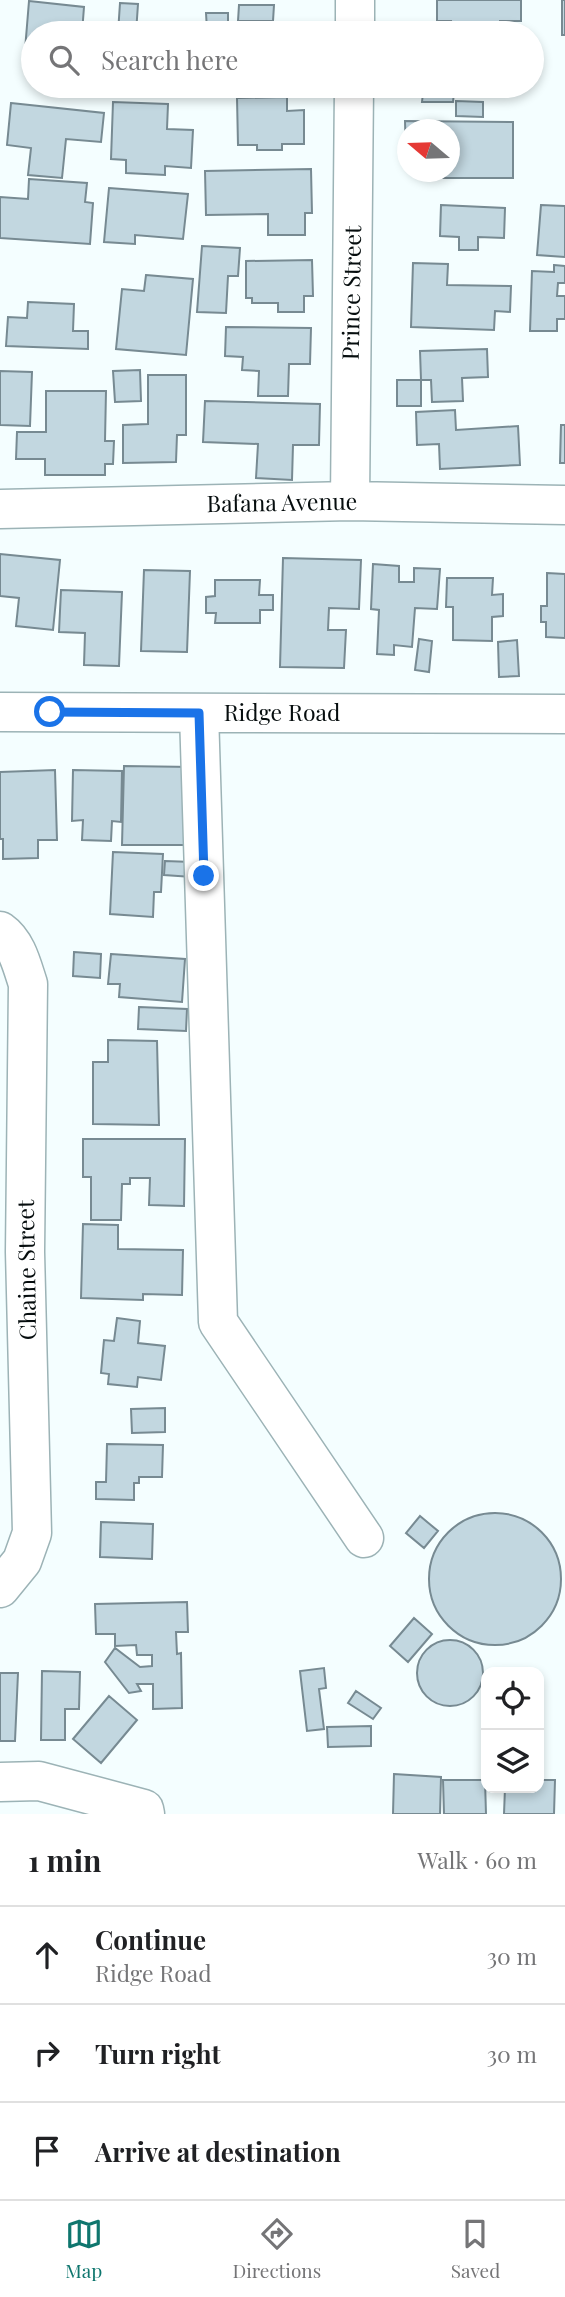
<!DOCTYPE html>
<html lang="en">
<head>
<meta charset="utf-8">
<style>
	body { margin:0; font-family:"Playfair Display",serif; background:#f6f6f6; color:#202124 }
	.controls { position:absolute; right:21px; bottom:21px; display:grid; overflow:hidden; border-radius:14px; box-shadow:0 4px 10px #0003 }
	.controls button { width:63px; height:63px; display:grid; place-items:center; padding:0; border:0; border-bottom:2px solid #e0e0e0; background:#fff; color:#202124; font:35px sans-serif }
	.compass { position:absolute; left:397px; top:119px; width:63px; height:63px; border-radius:50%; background:#fff; box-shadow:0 4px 10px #0003; rotate:289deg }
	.stop { position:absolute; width:21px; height:21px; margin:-16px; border:5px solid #1a73e8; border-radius:50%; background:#fff }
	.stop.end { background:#1a73e8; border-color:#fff; box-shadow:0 2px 7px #0008 }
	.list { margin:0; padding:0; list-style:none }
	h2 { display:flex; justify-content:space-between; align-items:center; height:91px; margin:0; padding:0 28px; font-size:30px }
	h2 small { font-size:23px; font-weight:400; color:#757577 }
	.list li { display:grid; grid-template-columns:46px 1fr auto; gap:21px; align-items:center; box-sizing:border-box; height:98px; padding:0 28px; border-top:2px solid #e0e0e0 }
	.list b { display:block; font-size:26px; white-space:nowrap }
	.list p { margin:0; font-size:23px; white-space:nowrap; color:#757577 }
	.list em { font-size:23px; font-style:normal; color:#757577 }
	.icon { flex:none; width:38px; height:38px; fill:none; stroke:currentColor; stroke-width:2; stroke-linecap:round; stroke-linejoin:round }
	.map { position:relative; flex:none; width:565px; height:1814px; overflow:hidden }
	.search { position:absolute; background:#fff; box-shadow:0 4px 10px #0003; left:21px; right:21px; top:21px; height:77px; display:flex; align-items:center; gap:18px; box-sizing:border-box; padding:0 24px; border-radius:38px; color:#757577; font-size:26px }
	.sheet { height:385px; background:#fff }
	nav { display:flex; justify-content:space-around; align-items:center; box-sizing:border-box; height:98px; border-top:2px solid #e0e0e0; background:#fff; font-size:19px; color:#757577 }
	nav a { display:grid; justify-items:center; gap:4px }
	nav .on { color:#0f766e }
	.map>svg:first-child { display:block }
	.building { fill:#c2d7e0; stroke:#778a92; stroke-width:2 }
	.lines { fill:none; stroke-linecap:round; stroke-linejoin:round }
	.street-casing { stroke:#9cb3b6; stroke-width:41 }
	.street { stroke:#fff; stroke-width:38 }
	.route { stroke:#1a73e8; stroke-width:9 }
	.labels { text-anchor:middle; stroke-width:5; stroke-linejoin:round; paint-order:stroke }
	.street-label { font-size:23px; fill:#060d0e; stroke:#fff }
</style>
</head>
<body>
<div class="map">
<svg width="565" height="1814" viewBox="0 0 565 1814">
	<rect width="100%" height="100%" fill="#f4feff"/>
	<path class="building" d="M437 0H521V21H500V33H450L451 21H437Z
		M562 0H565V35H562Z
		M29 1 84 7 82 33H33V63L24 62Z
		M120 3 138 4 136 33H118Z
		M239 5H274L273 21H238Z
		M206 13H228V30H207Z
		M147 22 178 23 177 33H146Z
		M278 24H315V33H278Z
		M147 86H176L175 94 146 90Z
		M412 86H493V94L454 93 453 102H422L423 93 412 92Z
		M287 97V111L304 110V144H282V150H257V145H238L237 98Z
		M456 101 483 102V117L456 116Z
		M113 102 168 104 167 129 193 130 191 168 165 166V175L126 173V160L111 159Z
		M11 103 104 113 101 142 66 139 62 178 28 175 31 148 7 145Z
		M405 121 513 122V178H442V172H449V130H407L406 159Z
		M311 169 312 213H305V235H268V214L206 215 205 171Z
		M29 179 87 183 85 202 93 203 90 244 0 238V197L28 199Z
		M109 188 188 194 183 239 135 235V244L104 242Z
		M441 205 505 208 504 238 478 237V250H459V237L440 236Z
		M541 205 565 206V257L537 255Z
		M202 246 240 248 238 276H228L226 313 197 312Z
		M312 260 313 296H304V312H278V303H252V298H246V261Z
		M413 263 448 264 447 285 511 286 510 312 495 311 494 330 411 327Z
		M554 265 565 266V283H558L557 296H565V319H557V331H530L532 271 554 272Z
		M146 275 193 279 186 355 116 349 122 289 144 291Z
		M28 302 74 304 73 331H88V349L6 346 8 317 27 318Z
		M226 327 311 328 310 364H289L288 396H258L259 371 242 370 243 357 225 356Z
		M487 349 488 377 462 378 463 401 432 402 431 380H421L420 351Z
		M140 370 141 401 115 402 113 371Z
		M0 371 32 372 30 426 0 425Z
		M148 375H186V435H177L176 462 123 463V425L148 424Z
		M397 380H421V406H397Z
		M46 391H106L105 441H114L113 464H105V475H45V459H16L17 432H46Z
		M205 401 320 404 319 445H293L292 480 256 478 258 444 203 442Z
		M455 410 456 430 518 426 520 465 440 469 439 444 417 445 416 412Z
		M561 425H565V463H560Z
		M0 554 60 560 53 630 16 626 19 598 0 596Z
		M283 558 361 560 359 609 329 608 328 630H346L344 668 280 667Z
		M373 564 399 566V582H414V568L440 569 437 609 415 608 412 647 394 645V655L377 654 379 610 371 609Z
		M144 570 190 571 187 652 141 651Z
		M547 573 565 574V638L546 637V622H541V606H547Z
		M447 578H493L492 595 503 594V616L492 617V641L453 640V607H446Z
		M215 580H260L259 595H273V610H260V623H215L216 613H206V597L215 596Z
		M61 590 122 592 119 666 84 665 85 633 59 632Z
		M419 639 432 641 429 672 415 670Z
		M517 640 519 676 499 677 498 642Z
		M124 766 193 767 192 845H122Z
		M55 770 57 840H38V858L3 859V839H0V772Z
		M73 770 122 771 121 822 112 821 111 841 82 840 83 820 72 821Z
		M113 852 163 854 161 892H154L153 917 110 914Z
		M165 861 192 862V877L164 875Z
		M74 952 101 954 100 978 73 976Z
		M111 954 185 959 182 1002 119 997 120 984H108Z
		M139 1007 187 1009 186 1031 138 1029Z
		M108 1040 157 1041 159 1125 93 1124V1062H108Z
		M83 1139H185L184 1206 149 1205 150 1178H130V1184H122L121 1220H91V1177H83Z
		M83 1224 118 1225V1249L183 1250 182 1295 143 1294V1300L81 1298Z
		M117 1318 140 1321 138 1343 165 1346 161 1380 138 1377 137 1387 108 1384 109 1374 101 1373 104 1340 114 1341Z
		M165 1408V1432L132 1433 131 1409Z
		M107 1444 163 1445 162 1477H139V1483H134V1500L96 1499V1482H106Z
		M429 1579a66 66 0 1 1 132 0a66 66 0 1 1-132 0Z
		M420 1516 438 1531 424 1548 406 1533Z
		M101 1522 153 1524 152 1559 100 1557Z
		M187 1602 188 1632H176L177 1654 181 1653 182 1708 153 1709V1684H137L141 1691 129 1693 105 1662 115 1648 140 1667 152 1666V1655H137L136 1645 115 1646V1634H96L95 1604Z
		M414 1618 432 1634 408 1662 390 1646Z
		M417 1673a33 33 0 1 1 66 0a33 33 0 1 1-66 0Z
		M324 1668 326 1688 319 1689 324 1729 307 1731 300 1671Z
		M42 1671 80 1672 79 1709H65V1740H41Z
		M0 1673H18L15 1741H0Z
		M356 1691 381 1708 373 1719 348 1703Z
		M109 1696 137 1720 101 1763 73 1739Z
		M371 1726V1746L328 1747 327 1727Z
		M394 1774 441 1777 440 1814H393Z
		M443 1780H485L486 1814H444Z
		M539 1780H555L554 1814H504L505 1788H539Z"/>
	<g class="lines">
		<defs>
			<path id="street" d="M355 33V0
				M350 501 354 86
				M0 509 350 501 565 505
				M0 712 565 714
				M199 713 218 1322 364 1538
				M0 931C17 943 22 966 28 984L25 1252 32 1533 22 1561 0 1588
				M0 1782 39 1781 144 1809 145 1814"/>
		</defs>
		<use href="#street" class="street-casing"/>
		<use href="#street" class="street"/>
	</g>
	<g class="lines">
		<path class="route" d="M50 712 199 713 204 876"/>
	</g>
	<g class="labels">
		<g class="street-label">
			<text transform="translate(352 293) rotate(-89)" y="8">Prince Street</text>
			<text transform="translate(282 503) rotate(-1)" y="8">Bafana Avenue</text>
			<text x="282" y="721">Ridge Road</text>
			<text transform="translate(27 1270) rotate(-91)" y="8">Chaine Street</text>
		</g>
	</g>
</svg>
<div class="controls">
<button><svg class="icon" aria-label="locate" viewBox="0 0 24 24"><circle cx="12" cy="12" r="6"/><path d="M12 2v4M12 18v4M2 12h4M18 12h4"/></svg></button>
<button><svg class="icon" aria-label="layers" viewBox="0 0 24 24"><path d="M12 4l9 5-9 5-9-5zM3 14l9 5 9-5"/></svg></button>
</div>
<svg class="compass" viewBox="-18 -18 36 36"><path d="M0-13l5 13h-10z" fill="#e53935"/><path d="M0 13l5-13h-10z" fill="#757577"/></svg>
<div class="stop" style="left:50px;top:712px"></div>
<div class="stop end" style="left:204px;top:876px"></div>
<div class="search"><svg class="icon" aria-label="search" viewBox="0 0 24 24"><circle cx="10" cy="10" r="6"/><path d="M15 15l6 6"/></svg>Search here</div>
</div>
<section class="sheet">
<h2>1 min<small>Walk · 60 m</small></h2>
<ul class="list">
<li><svg class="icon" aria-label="ahead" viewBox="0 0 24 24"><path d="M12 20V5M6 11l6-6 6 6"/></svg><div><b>Continue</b><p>Ridge Road</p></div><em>30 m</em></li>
<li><svg class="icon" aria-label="right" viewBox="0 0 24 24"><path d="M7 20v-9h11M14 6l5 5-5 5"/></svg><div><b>Turn right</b></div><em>30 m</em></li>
<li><svg class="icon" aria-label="arrive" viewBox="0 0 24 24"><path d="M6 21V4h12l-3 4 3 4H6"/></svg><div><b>Arrive at destination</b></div></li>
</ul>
</section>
<nav>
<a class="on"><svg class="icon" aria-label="map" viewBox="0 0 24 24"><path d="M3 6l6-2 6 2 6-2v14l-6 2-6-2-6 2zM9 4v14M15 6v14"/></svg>Map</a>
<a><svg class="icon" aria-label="directions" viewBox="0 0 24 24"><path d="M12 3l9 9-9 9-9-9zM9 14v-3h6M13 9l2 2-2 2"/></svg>Directions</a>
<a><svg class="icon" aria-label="saved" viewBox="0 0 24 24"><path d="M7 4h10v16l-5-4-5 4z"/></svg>Saved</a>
</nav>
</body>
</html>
